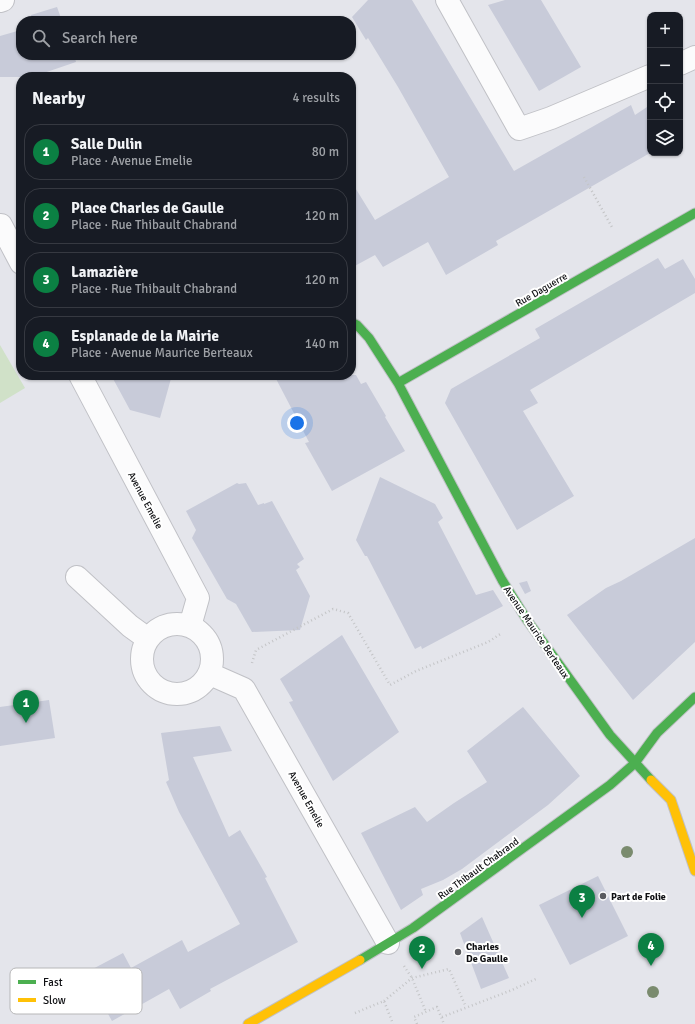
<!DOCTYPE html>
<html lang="en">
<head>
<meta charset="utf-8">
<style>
	body { margin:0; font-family:Signika,sans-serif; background:#20242c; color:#f1f3f6 }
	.controls { position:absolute; right:12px; top:12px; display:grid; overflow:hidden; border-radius:8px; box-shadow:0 1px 3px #0004 }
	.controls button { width:36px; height:36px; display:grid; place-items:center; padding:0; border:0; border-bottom:1px solid #363941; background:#171b24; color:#f1f3f6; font:20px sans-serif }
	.you { position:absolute; left:297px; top:423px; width:14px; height:14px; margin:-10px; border:3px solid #fff; border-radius:50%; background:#1a73e8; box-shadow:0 0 0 6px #1a73e833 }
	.badge { display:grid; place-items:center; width:26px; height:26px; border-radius:50%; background:#0b8043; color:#fff; font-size:13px; font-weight:700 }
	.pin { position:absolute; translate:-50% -33px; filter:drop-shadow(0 1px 2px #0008) }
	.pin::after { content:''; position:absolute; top:21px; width:14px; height:12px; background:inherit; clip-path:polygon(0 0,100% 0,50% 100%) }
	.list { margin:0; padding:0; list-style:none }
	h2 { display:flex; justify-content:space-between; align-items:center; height:52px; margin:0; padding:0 16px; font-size:17px }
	h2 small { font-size:13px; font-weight:400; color:#9ea1a6 }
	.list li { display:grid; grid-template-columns:26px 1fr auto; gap:12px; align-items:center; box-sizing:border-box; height:56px; margin:0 8px 8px; padding:0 8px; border:1px solid #363941; border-radius:16px }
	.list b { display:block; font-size:15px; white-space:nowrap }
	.list p { margin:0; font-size:13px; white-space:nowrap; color:#9ea1a6 }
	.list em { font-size:13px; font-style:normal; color:#9ea1a6 }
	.icon { flex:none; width:22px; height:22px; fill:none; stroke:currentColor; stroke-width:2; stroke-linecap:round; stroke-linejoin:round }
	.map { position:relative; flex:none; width:695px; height:1024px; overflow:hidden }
	.search { position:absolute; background:#171b24; box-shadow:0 1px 3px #0004; left:16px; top:16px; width:340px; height:44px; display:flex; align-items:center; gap:10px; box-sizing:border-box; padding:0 14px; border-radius:16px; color:#9ea1a6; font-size:15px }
	.panel { position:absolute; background:#171b24; box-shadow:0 1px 3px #0004; left:16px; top:72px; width:340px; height:308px; border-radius:16px }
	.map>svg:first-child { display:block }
	.green { fill:#d0e1c8 }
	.building { fill:#c8cbd9 }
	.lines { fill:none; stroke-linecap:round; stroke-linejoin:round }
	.street-casing { stroke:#c0c1c6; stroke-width:24 }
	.fast-casing { stroke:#c0c1c6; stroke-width:11 }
	.slow-casing { stroke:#c0c1c6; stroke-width:11 }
	.path { stroke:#c4c5c7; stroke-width:2.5; stroke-dasharray:1 3; stroke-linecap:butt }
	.street { stroke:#fbfbfc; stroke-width:22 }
	.fast { stroke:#4caf50; stroke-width:9 }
	.slow { stroke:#ffc107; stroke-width:9 }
	.tree { fill:#7a8b6e }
	.poi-dot { fill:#5a5b5f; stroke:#fff; stroke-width:1.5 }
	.labels { text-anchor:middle; stroke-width:4; stroke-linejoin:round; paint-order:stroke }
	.street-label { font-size:10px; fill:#0f1013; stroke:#fff }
	.poi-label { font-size:10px; font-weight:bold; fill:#0f1013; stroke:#fff; text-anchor:start }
	.key { fill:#fff; stroke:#b7b7b8; stroke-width:1 }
	.key-label { font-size:11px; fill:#0f1013 }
</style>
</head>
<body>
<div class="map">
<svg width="695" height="1024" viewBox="0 0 695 1024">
	<rect width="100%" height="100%" fill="#e4e5eb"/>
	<path class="green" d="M0 345 25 388 0 403Z"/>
	<path class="building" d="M368 0H412L514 171 631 105 635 115 647 107 650 111V153L496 241 498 245 446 275 428 242 383 267 375 255 351 268V181L375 220 449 177 398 87 368 38 366 40 352 17Z
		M505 0H541L581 67 539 91 488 5Z
		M57 7 62 21H33L31 15Z
		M21 30V55H74L76 62 32 77H0V36Z
		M658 258 665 269 683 259 695 279V293L530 390 538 403 523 411 574 496 517 530 445 403 451 389 540 338 535 329Z
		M111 375H172L160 418 130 410Z
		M274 375H356L361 384 366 382 386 416 385 417 405 451 332 491 305 443 309 442Z
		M380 477 435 504 443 518 438 522 476 595 493 590 503 606 422 649 421 646 415 649 367 556H365L356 540Z
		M237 483 239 484 246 483 258 505 264 503V504L272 501 304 559 297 564 300 567 296 570 310 596 300 630 252 632 236 604 227 599 192 538 196 530 186 511Z
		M695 538V642L633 700 567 615 606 588 621 581Z
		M527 581 531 591 525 594 519 583Z
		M342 635 399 732 333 781 289 702 293 701 280 679Z
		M49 700 55 738 0 746V707Z
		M523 707 580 776 548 805 462 869 443 880 421 889 423 895 401 910 361 833 415 807 427 822 454 803 487 782 467 751Z
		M220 726 232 751 193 757 229 837 240 830 267 877 265 878 298 942 210 989 211 991 180 1009 169 989 112 1021 85 973 123 953 131 968 182 940 188 952 240 924 179 812 166 782 169 780 161 733Z
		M598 876 628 936 570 965 539 905Z
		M482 917 509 978 481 989 460 933Z"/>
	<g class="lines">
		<defs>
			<path id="street" d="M447 0 519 129 551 118 650 76
				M0 1 3 0
				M680 64 695 57
				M1 225 21 263
				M80 375 198 598 190 626
				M77 577 130 626 148 639
				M142 659a35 35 0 1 1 70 0a35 35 0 1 1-70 0Z
				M210 674 244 689 388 943"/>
			<path id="fast" d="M351 322 357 325 369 338 398 383 502 580 527 620 610 735 651 780
				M398 383 695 213
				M360 960 413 928 610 785 635 763 657 733 695 697"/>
			<path id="slow" d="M651 780 671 800 695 871
				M248 1024 360 960"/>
		</defs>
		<use href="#street" class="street-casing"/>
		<use href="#fast" class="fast-casing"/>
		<use href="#slow" class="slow-casing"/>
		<path class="path" d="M584 177 613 229
			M252 663 256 650 333 609 348 613 390 685 416 671 488 642 502 633
			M404 966 412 978 426 1012
			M384 1001 412 978 449 969 466 1007
			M355 1013 384 1001 393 1024
			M442 1017 512 990 538 978
			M417 1024 414 1017 437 1007 444 1024"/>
		<use href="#street" class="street"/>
		<use href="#fast" class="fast"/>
		<use href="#slow" class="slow"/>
	</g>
	<g class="tree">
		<circle cx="627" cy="852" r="6"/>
		<circle cx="653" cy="992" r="6"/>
	</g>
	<g class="poi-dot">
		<circle cx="603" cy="896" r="4"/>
		<circle cx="458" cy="952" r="4"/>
	</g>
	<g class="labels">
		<g class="street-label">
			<text transform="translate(541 289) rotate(-30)" y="4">Rue Daguerre</text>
			<text transform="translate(146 500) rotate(62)" y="4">Avenue Emelie</text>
			<text transform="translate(537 632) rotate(56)" y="4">Avenue Maurice Berteaux</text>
			<text transform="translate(307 799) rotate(61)" y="4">Avenue Emelie</text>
			<text transform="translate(478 868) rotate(-36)" y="4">Rue Thibault Chabrand</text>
		</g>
		<g class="poi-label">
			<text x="611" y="900">Part de Folie</text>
			<text x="466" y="950">Charles<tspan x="466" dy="12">De Gaulle</tspan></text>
		</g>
	</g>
	<rect x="10" y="968" width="132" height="46" rx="6" class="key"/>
	<rect x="18" y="980" width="18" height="4" fill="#4caf50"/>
	<rect x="18" y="998" width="18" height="4" fill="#ffc107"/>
	<g class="key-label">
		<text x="43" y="986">Fast</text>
		<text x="43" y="1004">Slow</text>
	</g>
</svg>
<div class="controls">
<button>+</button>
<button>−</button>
<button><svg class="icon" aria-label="locate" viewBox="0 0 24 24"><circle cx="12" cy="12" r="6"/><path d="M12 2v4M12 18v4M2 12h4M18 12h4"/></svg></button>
<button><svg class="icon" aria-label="layers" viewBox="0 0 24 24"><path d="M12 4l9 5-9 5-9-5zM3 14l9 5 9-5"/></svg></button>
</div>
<div class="you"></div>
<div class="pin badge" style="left:26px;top:723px">1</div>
<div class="pin badge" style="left:422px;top:969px">2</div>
<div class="pin badge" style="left:582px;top:918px">3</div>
<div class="pin badge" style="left:651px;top:966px">4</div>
<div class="search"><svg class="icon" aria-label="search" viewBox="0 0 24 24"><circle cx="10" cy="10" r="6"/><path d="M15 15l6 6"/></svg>Search here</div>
<section class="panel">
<h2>Nearby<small>4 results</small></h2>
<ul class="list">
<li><span class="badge">1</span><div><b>Salle Dulin</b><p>Place · Avenue Emelie</p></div><em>80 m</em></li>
<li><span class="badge">2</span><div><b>Place Charles de Gaulle</b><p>Place · Rue Thibault Chabrand</p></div><em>120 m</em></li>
<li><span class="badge">3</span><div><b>Lamazière</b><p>Place · Rue Thibault Chabrand</p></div><em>120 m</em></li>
<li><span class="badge">4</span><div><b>Esplanade de la Mairie</b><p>Place · Avenue Maurice Berteaux</p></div><em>140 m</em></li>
</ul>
</section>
</div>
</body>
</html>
